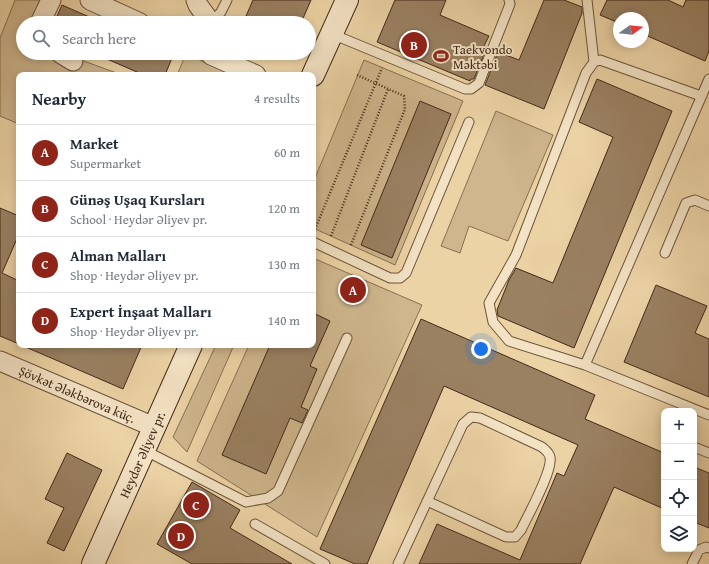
<!DOCTYPE html>
<html lang="en">
<head>
<meta charset="utf-8">
<style>
	body { margin:0; font-family:"Gentium Book Plus",serif; background:#f6f6f7; color:#1f2937 }
	.controls { position:absolute; right:12px; bottom:12px; display:grid; overflow:hidden; border-radius:8px; box-shadow:0 2px 10px #0003 }
	.controls button { width:36px; height:36px; display:grid; place-items:center; padding:0; border:0; border-bottom:1px solid #e0e1e3; background:#fff; color:#1f2937; font:20px sans-serif }
	.compass { position:absolute; left:613px; top:12px; width:36px; height:36px; border-radius:50%; background:#fff; box-shadow:0 2px 10px #0003; rotate:75deg }
	.you { position:absolute; left:481px; top:349px; width:14px; height:14px; margin:-10px; border:3px solid #fff; border-radius:50%; background:#1a73e8; box-shadow:0 0 0 6px #1a73e833 }
	.badge { display:grid; place-items:center; width:26px; height:26px; border-radius:50%; background:#8f2418; color:#fff; font-size:13px; font-weight:700 }
	.pin { position:absolute; translate:-50% -50%; border:2px solid #fff; box-shadow:0 1px 4px #0006 }
	.list { margin:0; padding:0; list-style:none }
	h2 { display:flex; justify-content:space-between; align-items:center; height:52px; margin:0; padding:0 16px; font-size:17px }
	h2 small { font-size:13px; font-weight:400; color:#747a83 }
	.list li { display:grid; grid-template-columns:26px 1fr auto; gap:12px; align-items:center; box-sizing:border-box; height:56px; padding:0 16px; border-top:1px solid #e0e1e3 }
	.list b { display:block; font-size:15px; white-space:nowrap }
	.list p { margin:0; font-size:13px; white-space:nowrap; color:#747a83 }
	.list em { font-size:13px; font-style:normal; color:#747a83 }
	.icon { flex:none; width:22px; height:22px; fill:none; stroke:currentColor; stroke-width:2; stroke-linecap:round; stroke-linejoin:round }
	.map { position:relative; flex:none; width:709px; height:564px; overflow:hidden }
	.search { position:absolute; background:#fff; box-shadow:0 2px 10px #0003; left:16px; top:16px; width:300px; height:44px; display:flex; align-items:center; gap:10px; box-sizing:border-box; padding:0 14px; border-radius:22px; color:#747a83; font-size:15px }
	.panel { position:absolute; background:#fff; box-shadow:0 2px 10px #0003; left:16px; top:72px; width:300px; height:276px; border-radius:8px }
	.map>svg:first-child { display:block }
	.green { fill:#cfb68d; stroke:#887053 }
	.building { fill:#9a8162; stroke:#422919 }
	.lines { fill:none; stroke-linecap:round; stroke-linejoin:round }
	.service-casing { stroke:#6c543c; stroke-width:11 }
	.minor-casing { stroke:#6c543c; stroke-width:21 }
	.secondary-casing { stroke:#422919; stroke-width:24 }
	.path { stroke:#422919; stroke-width:2.5; stroke-dasharray:1 2; stroke-linecap:butt }
	.service { stroke:#f3e2c4; stroke-width:9 }
	.minor { stroke:#f3e2c4; stroke-width:19 }
	.secondary { stroke:#f3e2c4; stroke-width:22 }
	.labels { text-anchor:middle; stroke-width:4; stroke-linejoin:round; paint-order:stroke }
	.poi-label { font-size:13px; fill:#422919; stroke:#f3e2c4; text-anchor:start }
	.street-label { font-size:13px; fill:#422919; stroke:#f3e2c4 }
</style>
</head>
<body>
<div class="map">
<svg width="709" height="564" viewBox="0 0 709 564">
	<rect width="100%" height="100%" fill="#ecd3a5"/>
	<filter id="stains"><feTurbulence type="fractalNoise" baseFrequency=".005" numOctaves="4"/><feColorMatrix values="0 0 0 0 .2 0 0 0 0 .09 0 0 0 0 .02 0 0 0 .5 -.17"/></filter>
	<radialGradient id="worn" r=".72"><stop offset=".6" stop-color="#630" stop-opacity="0"/><stop offset="1" stop-color="#630" stop-opacity=".3"/></radialGradient>
	<path class="green" d="M15 0H59L50 23H23V53H62L122 75H19V124L0 116V38Z
		M186 54 234 75H177Z
		M364 60 463 101 395 265 313 228V183Z
		M496 111 553 135 508 241 469 226 460 253 441 246Z
		M313 258 422 305 317 537 197 461 249 345H313Z
		M216 345H234L187 452 173 437Z"/>
	<path class="building" d="M253 0H311L301 23H243Z
		M395 0H446L440 15 489 36 484 46 487 47 474 79H471L470 81 377 42Z
		M544 0H564L582 7V13L544 109 485 85 498 52 519 60Z
		M607 0H668L683 7 686 0H709V51L705 61 643 34V18H619V23L600 15Z
		M62 5 103 23H54Z
		M93 53H174L165 75H144Z
		M597 79 672 111 574 348 498 316 497 310 509 280 516 268 553 283 613 137 579 122Z
		M420 101 451 114 392 258 361 245Z
		M0 208 19 216V234L2 273 19 281V344L0 336Z
		M656 285 707 306 695 333 709 339V397L624 362Z
		M313 313 330 321 310 366 317 369 301 407 308 410 302 423 290 418 266 474 222 455 270 345H313Z
		M421 319 595 395 585 419 664 453V509L614 487 580 564H419L437 524 520 560 557 473 564 476 578 445 444 386 367 564H355L320 549Z
		M21 345H142L123 389Z
		M67 453 102 470 64 551 47 543 64 508 45 499Z
		M694 467 709 473V528L694 522Z
		M192 482 240 510 230 528 292 564H192L157 544Z"/>
	<g class="lines">
		<defs>
			<path id="service" d="M587 0 594 62
				M211 23 221 12 227 0
				M332 34 465 89H471L479 83 510 4 509 0
				M701 96 600 60 594 62 586 73 516 255 489 303 493 322 509 341 585 365 709 415
				M313 242 390 278H400L406 273 469 122
				M665 253 686 203 695 200 709 206
				M585 365 709 79
				M694 447 709 453
				M144 450 246 502 268 498 278 491 347 338
				M255 524 325 564
				M398 564 463 424 471 417 480 418 542 447C545 450 549 452 550 457 553 471 528 515 521 530L515 537H506L427 501
				M692 564 699 550 706 547 709 548"/>
			<g id="minor">
				<path d="M90 0 140 23"/>
				<path d="M196 0 198 5 211 23"/>
				<path d="M40 23 51 0"/>
				<path d="M60 53 73 61"/>
				<path d="M212 53 211 55 256 75"/>
				<path id="s1" d="M0 361 154 427"/>
			</g>
			<g id="secondary">
				<path d="M313 75 347 0"/>
				<path id="s2" d="M93 564 191 345"/>
			</g>
		</defs>
		<use href="#service" class="service-casing"/>
		<use href="#minor" class="minor-casing"/>
		<use href="#secondary" class="secondary-casing"/>
		<path class="path" d="M315 229 382 68
			M331 236 388 89
			M351 245 405 109 404 96 357 75"/>
		<use href="#service" class="service"/>
		<use href="#minor" class="minor"/>
		<use href="#secondary" class="secondary"/>
	</g>
	<defs>
		<symbol id="stadium-bare" viewBox="-9 -9 18 18"><path d="M0-5a6.5 5 0 1 0 0 10a6.5 5 0 1 0 0-10ZM-3.5-1.8h7v3.6h-7Z" fill="#8f2418" stroke="#f3e2c4" stroke-width="2.5" paint-order="stroke"/></symbol>
	</defs>
	<g fill-rule="evenodd">
		<use href="#stadium-bare" x="430" y="45" width="22" height="22"/>
	</g>
	<g class="labels">
		<g class="poi-label">
			<text x="453" y="54">Taekvondo<tspan x="453" dy="15">Məktəbi</tspan></text>
		</g>
		<g class="street-label">
			<text dy="5" stroke="none"><textPath href="#s1" startOffset="84">Şövkət Ələkbərova küç.</textPath></text>
			<text dy="5" stroke="none"><textPath href="#s2" startOffset="120">Heydər Əliyev pr.</textPath></text>
		</g>
	</g>
	<rect width="100%" height="100%" filter="url(#stains)"/>
	<rect width="100%" height="100%" fill="url(#worn)"/>
</svg>
<div class="controls">
<button>+</button>
<button>−</button>
<button><svg class="icon" aria-label="locate" viewBox="0 0 24 24"><circle cx="12" cy="12" r="6"/><path d="M12 2v4M12 18v4M2 12h4M18 12h4"/></svg></button>
<button><svg class="icon" aria-label="layers" viewBox="0 0 24 24"><path d="M12 4l9 5-9 5-9-5zM3 14l9 5 9-5"/></svg></button>
</div>
<svg class="compass" viewBox="-18 -18 36 36"><path d="M0-13l5 13h-10z" fill="#e53935"/><path d="M0 13l5-13h-10z" fill="#747a83"/></svg>
<div class="you"></div>
<div class="pin badge" style="left:353px;top:290px">A</div>
<div class="pin badge" style="left:414px;top:45px">B</div>
<div class="pin badge" style="left:196px;top:505px">C</div>
<div class="pin badge" style="left:181px;top:536px">D</div>
<div class="search"><svg class="icon" aria-label="search" viewBox="0 0 24 24"><circle cx="10" cy="10" r="6"/><path d="M15 15l6 6"/></svg>Search here</div>
<section class="panel">
<h2>Nearby<small>4 results</small></h2>
<ul class="list">
<li><span class="badge">A</span><div><b>Market</b><p>Supermarket</p></div><em>60 m</em></li>
<li><span class="badge">B</span><div><b>Günəş Uşaq Kursları</b><p>School · Heydər Əliyev pr.</p></div><em>120 m</em></li>
<li><span class="badge">C</span><div><b>Alman Malları</b><p>Shop · Heydər Əliyev pr.</p></div><em>130 m</em></li>
<li><span class="badge">D</span><div><b>Expert İnşaat Malları</b><p>Shop · Heydər Əliyev pr.</p></div><em>140 m</em></li>
</ul>
</section>
</div>
</body>
</html>
